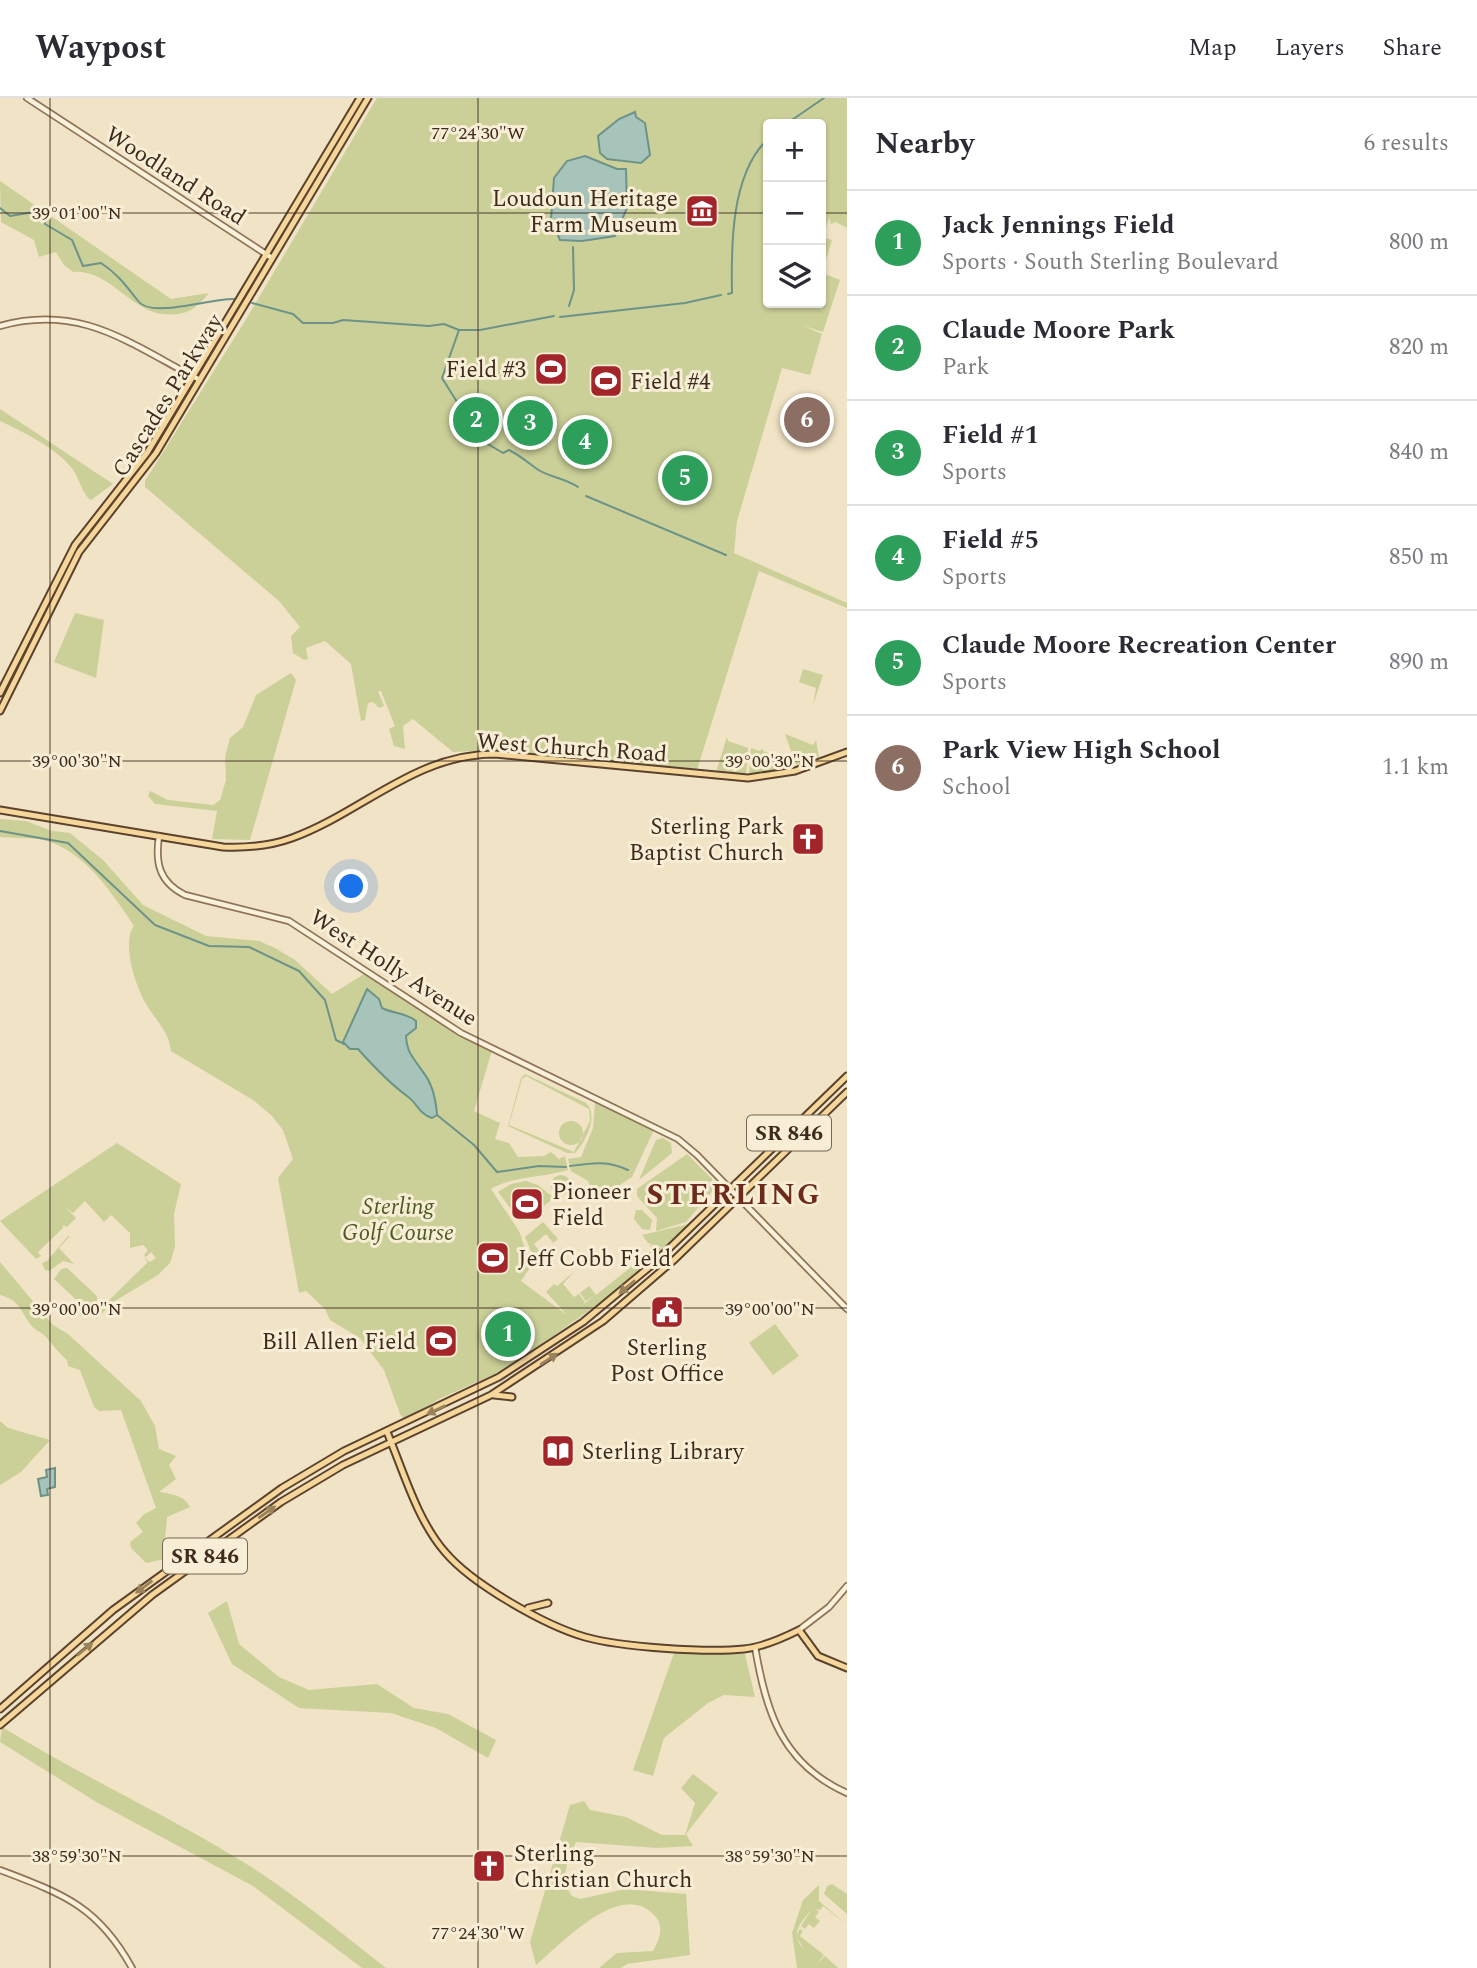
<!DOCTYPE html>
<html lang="en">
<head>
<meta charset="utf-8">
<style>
	body { margin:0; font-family:Spectral,serif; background:#f7f7f7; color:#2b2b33 }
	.controls { position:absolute; right:21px; top:21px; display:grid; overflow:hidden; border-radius:7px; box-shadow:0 2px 5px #0004 }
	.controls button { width:63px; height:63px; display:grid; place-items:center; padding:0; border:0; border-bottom:2px solid #e1e1e2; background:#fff; color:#2b2b33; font:35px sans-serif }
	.you { position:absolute; left:352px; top:789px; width:24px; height:24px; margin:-18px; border:5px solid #fff; border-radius:50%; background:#1a73e8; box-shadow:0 0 0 10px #1a73e833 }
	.badge { display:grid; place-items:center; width:46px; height:46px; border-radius:50%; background:#a12529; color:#fff; font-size:23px; font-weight:700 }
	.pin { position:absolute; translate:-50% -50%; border:4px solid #fff; box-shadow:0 2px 7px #0006 }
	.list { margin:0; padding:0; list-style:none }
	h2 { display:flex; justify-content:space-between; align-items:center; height:91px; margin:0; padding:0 28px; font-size:30px }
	h2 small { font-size:23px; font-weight:400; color:#7c7c81 }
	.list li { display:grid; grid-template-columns:46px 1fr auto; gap:21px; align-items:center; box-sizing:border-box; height:105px; padding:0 28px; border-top:2px solid #e1e1e2 }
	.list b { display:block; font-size:26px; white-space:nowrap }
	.list p { margin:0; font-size:23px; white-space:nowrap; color:#7c7c81 }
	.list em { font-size:23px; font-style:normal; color:#7c7c81 }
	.icon { flex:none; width:38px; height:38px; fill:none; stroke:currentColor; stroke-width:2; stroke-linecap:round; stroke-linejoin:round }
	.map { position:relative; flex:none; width:847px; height:1870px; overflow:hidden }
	header { display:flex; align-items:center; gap:42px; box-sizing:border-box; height:98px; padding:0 35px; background:#fff; border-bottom:2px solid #e1e1e2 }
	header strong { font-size:33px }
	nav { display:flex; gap:38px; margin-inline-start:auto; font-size:24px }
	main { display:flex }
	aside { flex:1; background:#fff }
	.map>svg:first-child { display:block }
	.green { fill:#cbd098; fill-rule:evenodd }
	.water { fill:#a7c4bb; stroke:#6d9389; stroke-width:2 }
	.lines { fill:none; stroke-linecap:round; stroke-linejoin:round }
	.stream { stroke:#6d9389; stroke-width:2 }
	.minor-casing { stroke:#8e7459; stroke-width:8 }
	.major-casing { stroke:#5b422e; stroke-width:9 }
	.minor { stroke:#fbf0d9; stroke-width:4.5 }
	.major { stroke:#f6d79b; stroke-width:5 }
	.oneway { fill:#9a825c }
	.ticks { fill:none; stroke:#3d2c1e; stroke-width:2; stroke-opacity:0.45 }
	.labels { text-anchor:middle; stroke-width:6; stroke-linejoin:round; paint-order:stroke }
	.shield { fill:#f8edd5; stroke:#756655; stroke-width:2 }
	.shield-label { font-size:21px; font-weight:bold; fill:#3d2c1e }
	.street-label { font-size:23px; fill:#3d2c1e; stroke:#f8edd5 }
	.poi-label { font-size:23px; fill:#3d2c1e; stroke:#f8edd5; text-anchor:start }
	.park-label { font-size:23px; font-style:italic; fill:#4e5a24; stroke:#f8edd5 }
	.district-label { font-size:30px; font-weight:bold; letter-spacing:2px; fill:#6c2a1b; stroke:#f8edd5 }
	.ticks-label { font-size:18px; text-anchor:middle; fill:#3d2c1e; stroke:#f8edd5; stroke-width:6; stroke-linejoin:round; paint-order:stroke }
</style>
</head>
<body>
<header>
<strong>Waypost</strong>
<nav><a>Map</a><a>Layers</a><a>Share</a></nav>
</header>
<main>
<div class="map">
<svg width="847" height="1870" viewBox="0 0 847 1870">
	<rect width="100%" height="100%" fill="#f1e3c5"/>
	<path class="green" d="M377 0H847V130L836 124 831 126 829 119 821 146V26H768V205H821V156L826 140 832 142 822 175 840 182 823 234 804 228 822 236 810 277 782 270 737 423 734 455 847 505V510L759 473 697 672 497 652 453 654 413 621 403 628 405 651 394 648 389 631 395 628 381 593H378L384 608 379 610 373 604 368 605 365 622 361 623 351 566 325 543 306 550 308 561 304 562 293 555 291 538 300 529 279 503 145 389V383L245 223Z
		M0 83 171 201 209 195C194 213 186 218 162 216 130 212 107 170 73 174L64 167 56 154 39 159 34 142 1 124Z
		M0 311 113 386 91 402C82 397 79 378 71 369 53 348 25 335 0 323Z
		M75 515 104 522 96 580 54 564Z
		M803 571 823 577 813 607 816 590 799 584Z
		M291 575 296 582 250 742 212 741 217 713 155 706 148 698 150 693 168 702 213 707 220 702 226 682 225 659 230 640 243 629 256 597Z
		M785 636 813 647 816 642 819 659 796 667Z
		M727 639 728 643 748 650 746 676 716 674Z
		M751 650 760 653 763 650V653L778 658 780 655 787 658 790 670 749 676Z
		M0 721 26 723 52 733 70 735 103 762 143 807 206 838 259 843 275 850 295 862 332 896 369 873 461 935 493 949 474 1013 500 1025 495 1041 509 1045 518 1059 544 1058 551 1054 559 1061 565 1058 568 1072C542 1080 512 1078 491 1091L519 1133 531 1168 521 1183 567 1217 546 1194 554 1186 557 1188 575 1173 563 1186 574 1199 579 1196 585 1204 583 1207 595 1197 586 1203 580 1195 589 1188 596 1197 651 1153 650 1147 663 1151 611 1197 506 1271 439 1301 405 1322 400 1316 384 1272 360 1240 330 1222 325 1211 306 1193 299 1195 278 1080 293 1061 283 1032 272 1018 253 1002 171 953C169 933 156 923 146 906 136 889 121 845 134 828 112 795 85 753 44 742 30 739 14 741 0 739Z
		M525 976 586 1005C599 1018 586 1043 575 1055H567L508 1028 521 980ZM526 978 589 1011 590 1023 574 1054 509 1027 522 981Z
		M595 1003 651 1029 653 1034 632 1079 609 1094 601 1091 593 1094 588 1083 571 1073 568 1061 581 1059 593 1030Z
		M559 1035a12 12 0 1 1 24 0a12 12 0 1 1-24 0Z
		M663 1040 671 1045 672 1055 639 1082 656 1042Z
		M117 1045 181 1086 174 1116 175 1149 170 1165 158 1177 115 1203 96 1221V1215L148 1164 143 1158 150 1164 156 1160 151 1154 146 1159 144 1157 148 1152 143 1147 130 1150V1135L111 1117 104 1124 85 1103 73 1115 66 1110 76 1120 67 1129 62 1127 63 1130 38 1154 41 1158 36 1161 0 1123Z
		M687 1056 712 1081V1094L686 1124 656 1133 657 1120 637 1098V1091Z
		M551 1087a10 10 0 1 1 20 0a10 10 0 1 1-20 0Z
		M526 1083 538 1087 554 1100 524 1123H520L498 1094 511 1086Z
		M636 1112H642L652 1122 650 1132 642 1131 634 1121Z
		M543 1124 558 1141 553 1145 546 1136 534 1146 539 1153 533 1158 525 1139Z
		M689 1126 663 1150 648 1145 642 1137Z
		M68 1138H70L59 1150 74 1166 63 1163 49 1173 45 1172 42 1165 47 1163Z
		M0 1164 53 1227 68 1236 141 1303 155 1328 159 1351 176 1358 169 1367 176 1381 159 1394C171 1396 184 1397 190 1409L167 1419 165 1442 168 1445 176 1442 179 1458 146 1465 131 1450 130 1444 143 1434 136 1425 143 1417 156 1410 121 1312 99 1313 94 1309 80 1272 68 1268 67 1262C57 1254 52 1245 44 1237 40 1233 34 1232 31 1227 20 1213 20 1202 0 1197Z
		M67 1170 97 1198V1204L91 1211H86L54 1181 61 1171Z
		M775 1226 799 1258 773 1277 749 1245Z
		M0 1323 8 1330 50 1342 21 1374 0 1387Z
		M227 1503 239 1546 279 1579 309 1592 377 1586 414 1610 448 1616 496 1642 488 1660 436 1630 391 1615 299 1610 232 1566 208 1515Z
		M674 1555 745 1556 755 1599 724 1597 708 1605 664 1640 653 1678 633 1672Z
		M2 1629C78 1676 159 1713 235 1759 289 1791 337 1832 386 1870H362L253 1788 98 1705 0 1644Z
		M693 1676 718 1695 686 1736 693 1748 657 1750 576 1744C568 1761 559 1781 572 1798L580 1801 625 1791 686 1796 690 1857 627 1866 621 1870H599L617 1855 653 1853C659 1842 665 1829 655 1818 622 1780 563 1844 536 1867L530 1844 570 1707 584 1703 590 1712 626 1719 662 1737H685L695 1705 681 1690Z
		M832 1786 847 1796V1816L824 1796 827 1788Z
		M819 1787V1803L847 1827 823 1808 820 1812 816 1811 819 1814 815 1819 820 1823 814 1830 809 1826 805 1831 801 1828 812 1811C800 1826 789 1836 804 1851L796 1838 800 1831 803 1833 800 1838 824 1857 816 1867 825 1858 838 1870H797L792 1835 803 1802Z"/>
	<path class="water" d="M635 14 636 19 645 25 650 57 641 65 607 61 600 55 598 38 619 21Z
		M585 58 617 71H626L627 110 615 138 582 143 560 142 551 121 554 80 567 63Z
		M367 891 379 901 382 910C394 916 405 914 416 923V930L406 938C407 956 414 960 423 974 432 985 436 1003 437 1017L432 1020C419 1016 418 1006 407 998 388 984 374 969 358 951H350L343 944Z
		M55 1370V1389L47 1391 48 1397 41 1398 38 1381 47 1379 46 1372Z"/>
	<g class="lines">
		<path class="stream" d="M786 26 824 0
			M0 110 10 118 40 113 44 117 45 126 72 142 83 168 101 165C118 176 127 189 139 204 152 220 213 200 234 201
			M728 196 732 195C731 148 731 75 768 41
			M252 205 293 216 303 225H333L343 222 429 228 444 226 459 232H480L554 218
			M569 208 574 192 573 149
			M560 219 685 205 721 197
			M459 232 442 280 481 342 503 355 509 352C521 358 527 364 537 371 548 379 565 380 578 389
			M586 398 726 457
			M0 733 68 745 155 827 209 848 249 849 299 873 325 902 336 942 344 946
			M437 1017 474 1047 497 1074 539 1068 566 1069
			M570 1068C591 1065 608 1062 628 1072"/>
		<defs>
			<path id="minor" d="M27 0 272 160
				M0 228C81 205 130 246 200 282
				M159 738C155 765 159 784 185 797L289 823 461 935 678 1041 697 1057 847 1211
				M799 1532 829 1509 847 1488
				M755 1549C766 1614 782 1666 847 1695
				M0 1772C63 1796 98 1808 132 1870"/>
			<path id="major" d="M0 595 75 447 147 355 360 0
				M0 613 79 454 156 355 368 0
				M0 712 223 749C246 750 270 748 292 740 363 714 415 656 495 656L748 680 795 673 847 654
				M494 1297 512 1299
				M387 1334C403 1372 417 1422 445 1454 472 1486 544 1527 585 1539 620 1549 707 1555 744 1551 763 1549 781 1541 799 1532L818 1558 847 1570
				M528 1510 548 1505
				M0 1611 113 1512 282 1390 344 1353 499 1279 583 1224 653 1166 847 978
				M0 1627 152 1497 281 1404 343 1367 491 1297 603 1223 675 1161 847 994"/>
		</defs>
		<use href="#minor" class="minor-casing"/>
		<use href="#major" class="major-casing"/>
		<use href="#minor" class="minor"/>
		<use href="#major" class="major"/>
	</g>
	<defs><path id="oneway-solid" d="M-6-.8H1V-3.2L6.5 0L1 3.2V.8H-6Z" transform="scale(1.75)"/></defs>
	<g class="oneway">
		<use href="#oneway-solid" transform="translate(627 1189) rotate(140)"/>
		<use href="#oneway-solid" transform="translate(549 1261) rotate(-33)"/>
		<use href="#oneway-solid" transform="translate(436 1312) rotate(155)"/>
		<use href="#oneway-solid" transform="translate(267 1414) rotate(-35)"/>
		<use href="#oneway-solid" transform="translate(144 1489) rotate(143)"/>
		<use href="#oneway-solid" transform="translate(85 1551) rotate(-40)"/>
	</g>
	<path class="ticks" d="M50 0V1870M478 0V1870M0 115H768M821 115H847M0 663H847M0 1210H847M0 1758H847"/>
	<defs>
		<symbol id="museum-square" viewBox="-11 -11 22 22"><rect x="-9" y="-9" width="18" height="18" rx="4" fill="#a12529" stroke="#f8edd5"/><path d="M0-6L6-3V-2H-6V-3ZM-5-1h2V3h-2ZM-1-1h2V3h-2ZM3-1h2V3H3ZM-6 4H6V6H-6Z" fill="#fff"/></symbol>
		<symbol id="stadium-square" viewBox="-11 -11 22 22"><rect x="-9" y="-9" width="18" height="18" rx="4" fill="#a12529" stroke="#f8edd5"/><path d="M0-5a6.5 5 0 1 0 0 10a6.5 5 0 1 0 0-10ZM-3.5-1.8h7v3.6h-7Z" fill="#fff"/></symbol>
		<symbol id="church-square" viewBox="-11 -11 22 22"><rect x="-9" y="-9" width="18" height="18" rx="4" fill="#a12529" stroke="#f8edd5"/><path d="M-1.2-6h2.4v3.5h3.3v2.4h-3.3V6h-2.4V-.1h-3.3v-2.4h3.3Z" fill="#fff"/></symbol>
		<symbol id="civic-square" viewBox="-11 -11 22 22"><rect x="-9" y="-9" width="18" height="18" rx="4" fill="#a12529" stroke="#f8edd5"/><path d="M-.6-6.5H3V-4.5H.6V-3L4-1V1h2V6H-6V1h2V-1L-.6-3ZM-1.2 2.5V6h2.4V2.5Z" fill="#fff"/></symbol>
		<symbol id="library-square" viewBox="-11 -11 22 22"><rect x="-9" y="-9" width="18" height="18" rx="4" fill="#a12529" stroke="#f8edd5"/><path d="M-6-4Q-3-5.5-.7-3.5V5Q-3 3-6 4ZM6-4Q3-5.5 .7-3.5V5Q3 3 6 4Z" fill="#fff"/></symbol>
	</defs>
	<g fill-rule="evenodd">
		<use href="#museum-square" x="683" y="94" width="38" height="38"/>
		<use href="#stadium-square" x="532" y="252" width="38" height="38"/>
		<use href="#stadium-square" x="587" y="264" width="38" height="38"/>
		<use href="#church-square" x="789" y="722" width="38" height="38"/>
		<use href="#stadium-square" x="508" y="1087" width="38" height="38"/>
		<use href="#stadium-square" x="474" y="1141" width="38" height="38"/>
		<use href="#civic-square" x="648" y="1195" width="38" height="38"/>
		<use href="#stadium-square" x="422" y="1224" width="38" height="38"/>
		<use href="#library-square" x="539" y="1334" width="38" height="38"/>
		<use href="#church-square" x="470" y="1749" width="38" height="38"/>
	</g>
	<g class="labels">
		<g class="shield">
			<rect x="747" y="1017.5" width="84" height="35" rx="5"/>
			<rect x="163" y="1440.5" width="84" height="35" rx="5"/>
		</g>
		<g class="shield-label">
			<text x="789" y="1042">SR 846</text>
			<text x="205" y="1465">SR 846</text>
		</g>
		<g class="street-label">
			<text transform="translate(176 77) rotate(33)" y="8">Woodland Road</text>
			<text transform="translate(167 297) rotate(-58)" y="8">Cascades Parkway</text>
			<text transform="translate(572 649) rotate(4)" y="8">West Church Road</text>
			<text transform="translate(394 869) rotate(33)" y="8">West Holly Avenue</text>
		</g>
		<g class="poi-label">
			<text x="678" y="108" text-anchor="end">Loudoun Heritage<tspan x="678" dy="26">Farm Museum</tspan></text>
			<text x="526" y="279" text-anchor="end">Field #3</text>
			<text x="630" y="291">Field #4</text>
			<text x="784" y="736" text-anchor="end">Sterling Park<tspan x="784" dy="26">Baptist Church</tspan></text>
			<text x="552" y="1101">Pioneer<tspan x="552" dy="26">Field</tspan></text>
			<text x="518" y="1168">Jeff Cobb Field</text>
			<text x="416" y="1251" text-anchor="end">Bill Allen Field</text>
			<text x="667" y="1257" text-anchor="middle">Sterling<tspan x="667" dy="26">Post Office</tspan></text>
			<text x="582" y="1361">Sterling Library</text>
			<text x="514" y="1763">Sterling<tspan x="514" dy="26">Christian Church</tspan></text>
		</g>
		<g class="park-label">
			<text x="398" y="1116">Sterling<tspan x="398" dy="26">Golf Course</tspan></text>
		</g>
		<g class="district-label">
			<text x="734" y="1106">STERLING</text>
		</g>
	</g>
	<g class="ticks-label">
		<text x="478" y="41">77°24'30"W</text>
		<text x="77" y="121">39°01'00"N</text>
		<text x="77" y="669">39°00'30"N</text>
		<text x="770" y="669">39°00'30"N</text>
		<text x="77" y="1217">39°00'00"N</text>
		<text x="770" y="1217">39°00'00"N</text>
		<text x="77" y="1764">38°59'30"N</text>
		<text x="770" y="1764">38°59'30"N</text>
		<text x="478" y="1841">77°24'30"W</text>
	</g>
</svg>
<div class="controls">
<button>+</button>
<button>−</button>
<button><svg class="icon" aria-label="layers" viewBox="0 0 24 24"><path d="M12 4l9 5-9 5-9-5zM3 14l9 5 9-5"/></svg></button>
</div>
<div class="you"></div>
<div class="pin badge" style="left:508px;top:1236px;background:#2e9e5b">1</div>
<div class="pin badge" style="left:476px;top:322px;background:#2e9e5b">2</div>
<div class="pin badge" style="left:530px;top:325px;background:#2e9e5b">3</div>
<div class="pin badge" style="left:585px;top:344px;background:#2e9e5b">4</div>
<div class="pin badge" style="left:685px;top:380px;background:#2e9e5b">5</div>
<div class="pin badge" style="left:807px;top:322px;background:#8d6e63">6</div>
</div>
<aside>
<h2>Nearby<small>6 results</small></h2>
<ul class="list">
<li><span class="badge" style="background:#2e9e5b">1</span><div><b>Jack Jennings Field</b><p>Sports · South Sterling Boulevard</p></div><em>800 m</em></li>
<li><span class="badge" style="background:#2e9e5b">2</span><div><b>Claude Moore Park</b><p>Park</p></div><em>820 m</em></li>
<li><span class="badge" style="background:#2e9e5b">3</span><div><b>Field #1</b><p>Sports</p></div><em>840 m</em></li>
<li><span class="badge" style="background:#2e9e5b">4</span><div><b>Field #5</b><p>Sports</p></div><em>850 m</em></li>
<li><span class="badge" style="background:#2e9e5b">5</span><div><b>Claude Moore Recreation Center</b><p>Sports</p></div><em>890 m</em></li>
<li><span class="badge" style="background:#8d6e63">6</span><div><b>Park View High School</b><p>School</p></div><em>1.1 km</em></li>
</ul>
</aside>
</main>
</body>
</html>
